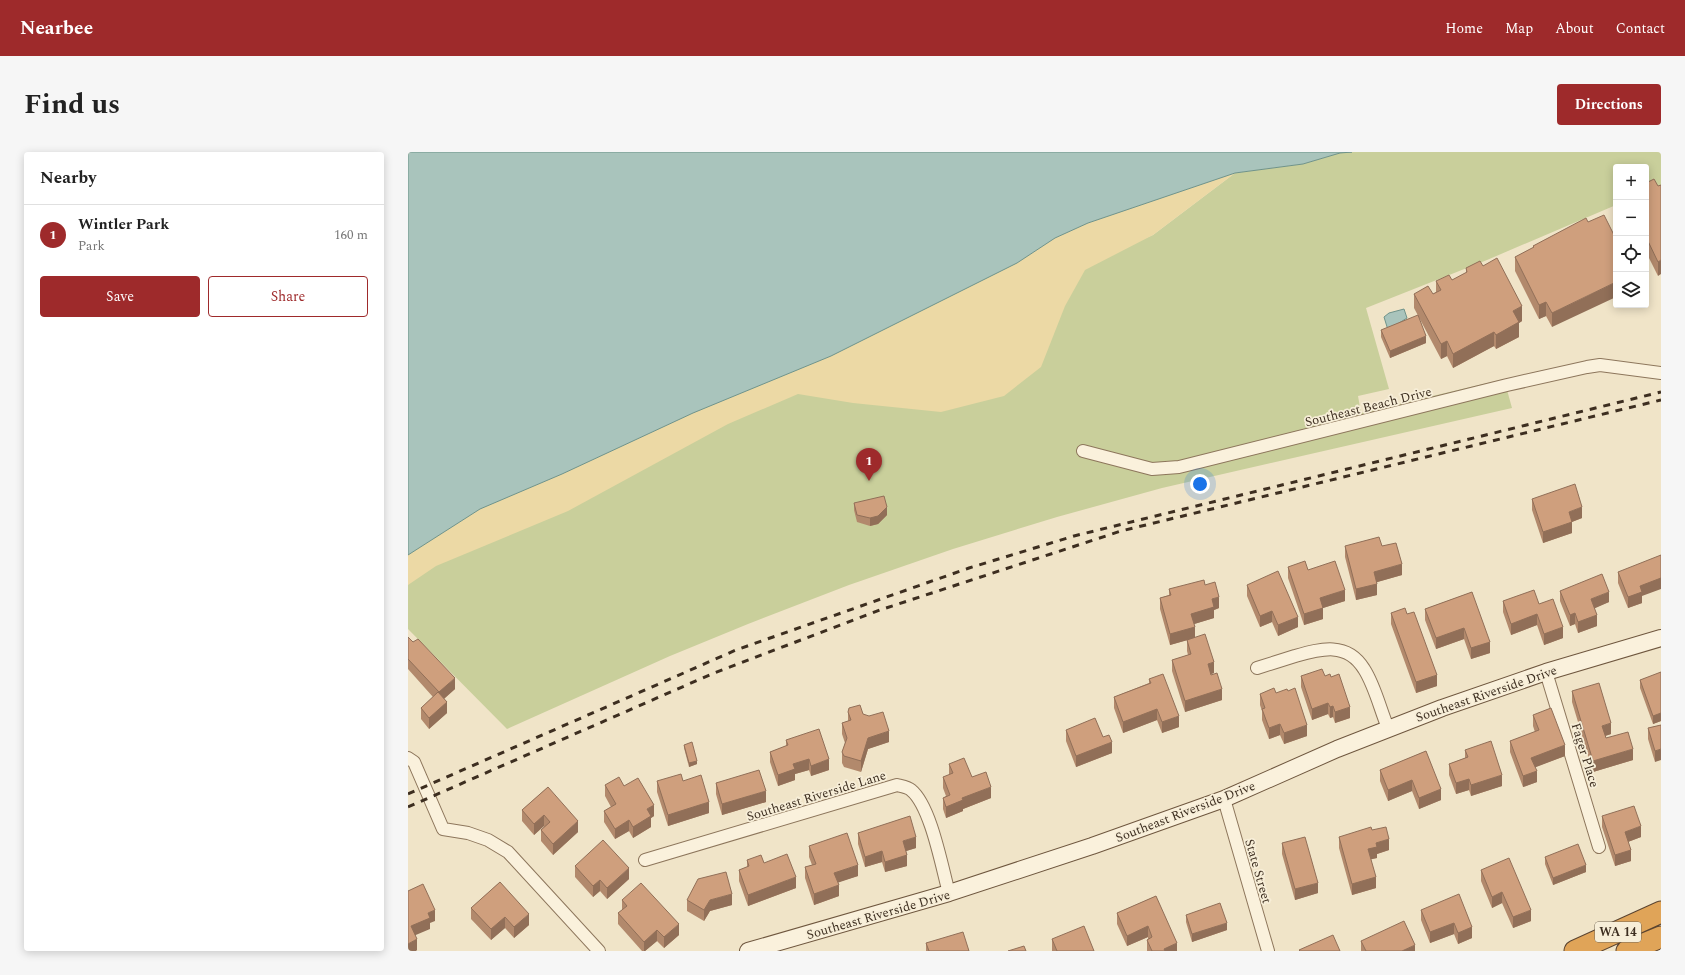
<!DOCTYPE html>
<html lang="en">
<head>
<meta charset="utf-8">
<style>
	body { margin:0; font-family:Spectral,serif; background:#f6f6f6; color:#222 }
	.controls { position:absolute; right:12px; top:12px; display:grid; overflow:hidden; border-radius:4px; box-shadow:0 2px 10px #0003 }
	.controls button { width:36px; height:36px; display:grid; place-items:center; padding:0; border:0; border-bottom:1px solid #e0e0e0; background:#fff; color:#222; font:20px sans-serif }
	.you { position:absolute; left:792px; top:332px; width:14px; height:14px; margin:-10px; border:3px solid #fff; border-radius:50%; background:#1a73e8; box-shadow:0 0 0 6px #1a73e833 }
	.badge { display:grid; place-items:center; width:26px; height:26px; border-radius:50%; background:#9e2a2b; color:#fff; font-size:13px; font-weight:700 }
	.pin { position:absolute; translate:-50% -33px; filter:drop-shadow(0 1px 2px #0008) }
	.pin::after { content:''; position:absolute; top:21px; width:14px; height:12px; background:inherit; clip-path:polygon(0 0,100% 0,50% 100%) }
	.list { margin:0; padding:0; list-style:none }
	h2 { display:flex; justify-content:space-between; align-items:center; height:52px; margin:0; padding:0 16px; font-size:17px }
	h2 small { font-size:13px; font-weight:400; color:#767676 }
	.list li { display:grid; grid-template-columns:26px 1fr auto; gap:12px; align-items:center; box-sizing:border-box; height:60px; padding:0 16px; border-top:1px solid #e0e0e0 }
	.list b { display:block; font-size:15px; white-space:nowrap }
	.list p { margin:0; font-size:13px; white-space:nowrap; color:#767676 }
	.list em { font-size:13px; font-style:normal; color:#767676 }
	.actions { display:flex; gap:8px; padding:12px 16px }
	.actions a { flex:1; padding:9px 0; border:1px solid #9e2a2b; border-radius:4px; text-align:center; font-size:14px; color:#9e2a2b }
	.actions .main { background:#9e2a2b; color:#fff }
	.icon { flex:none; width:22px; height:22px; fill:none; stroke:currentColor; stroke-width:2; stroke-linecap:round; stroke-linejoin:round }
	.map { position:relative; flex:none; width:1253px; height:799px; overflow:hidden; border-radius:4px }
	header { display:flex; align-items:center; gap:24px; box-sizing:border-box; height:56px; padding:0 20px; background:#9e2a2b; color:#fff }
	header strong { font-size:19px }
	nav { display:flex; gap:22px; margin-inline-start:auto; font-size:14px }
	.intro { display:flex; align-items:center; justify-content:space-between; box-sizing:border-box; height:96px; padding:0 24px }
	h1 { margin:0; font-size:28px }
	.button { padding:10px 18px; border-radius:4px; background:#9e2a2b; color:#fff; font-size:14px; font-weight:700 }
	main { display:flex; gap:24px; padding:0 24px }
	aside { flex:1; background:#fff; border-radius:4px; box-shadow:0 2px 10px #0003 }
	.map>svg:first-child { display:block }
	.green { fill:#c9cf9b }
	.sand { fill:#ecd9a5 }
	.water { fill:#a9c4bc; stroke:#6f938a }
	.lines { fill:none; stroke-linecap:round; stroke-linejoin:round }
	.street-casing { stroke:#8d765c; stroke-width:14 }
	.secondary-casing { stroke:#6f573f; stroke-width:18 }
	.highway-casing { stroke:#5b4430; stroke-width:23 }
	.street { stroke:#faf1dc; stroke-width:12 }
	.secondary { stroke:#faf1dc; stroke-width:16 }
	.highway { stroke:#e0a458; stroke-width:21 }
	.rail { stroke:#3d2e20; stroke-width:3; stroke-dasharray:7 7; stroke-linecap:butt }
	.wall { fill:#b2896c }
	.shaded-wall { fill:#916f58 }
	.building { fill:#cf9f7d; stroke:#916f58 }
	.labels { text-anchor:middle; stroke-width:3.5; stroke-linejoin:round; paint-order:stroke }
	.shield { fill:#f7eed8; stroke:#756857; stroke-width:1 }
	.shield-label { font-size:12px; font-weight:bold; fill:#3d2e20 }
	.street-label { font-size:13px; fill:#3d2e20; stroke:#f7eed8 }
</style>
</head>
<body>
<header>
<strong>Nearbee</strong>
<nav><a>Home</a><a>Map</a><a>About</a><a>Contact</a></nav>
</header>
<div class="intro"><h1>Find us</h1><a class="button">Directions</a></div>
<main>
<aside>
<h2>Nearby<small></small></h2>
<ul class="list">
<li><span class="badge">1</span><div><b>Wintler Park</b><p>Park</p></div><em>160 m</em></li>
</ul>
<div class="actions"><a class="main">Save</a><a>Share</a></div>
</aside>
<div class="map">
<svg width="1253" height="799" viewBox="0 0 1253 799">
	<rect width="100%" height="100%" fill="#f0e4c8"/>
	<path class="green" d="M944 0H1253V34L1238 40V15H1208V53L1079 108 958 156 981 237 950 244 953 261 1096 227 1104 256 754 336 649 365 545 397 441 433 340 472 262 504 99 577 0 477V403L745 83 827 21 895 12 932 1Z"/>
	<path class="sand" d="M827 21 745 83 677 118 657 154 633 215 596 244 533 260 445 251 390 242 320 272 160 359 28 414 0 433V403L72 357 154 322 285 261 423 204 609 111 647 86 680 71Z"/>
	<path class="water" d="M0 0H944L932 1 895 12 827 21 680 71 647 86 609 111 423 204 285 261 154 322 72 357 0 403Z
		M996 157 999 166 980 178 976 165 981 161Z"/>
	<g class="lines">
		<defs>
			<path id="street" d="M675 299 744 317 771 315 1099 233 1179 215 1192 213 1253 221
				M849 516C862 512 874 508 887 504 912 497 939 489 956 517 967 534 972 557 980 576
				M1138 520 1191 695
				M0 606 6 610 35 677 60 681 80 688 100 700 191 799
				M816 647 860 799
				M237 708 489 633C493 634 500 635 503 638 523 654 534 716 541 741"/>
			<path id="secondary" d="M340 799 541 741 684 694 816 647 929 597 1034 556 1138 520 1253 486"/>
			<path id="highway" d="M1167 799 1253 760
				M1219 799 1253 785"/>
		</defs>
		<use href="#street" class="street-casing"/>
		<use href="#secondary" class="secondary-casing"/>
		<use href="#highway" class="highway-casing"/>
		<use href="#street" class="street"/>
		<use href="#secondary" class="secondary"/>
		<use href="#highway" class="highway"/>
		<path class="rail" d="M0 642 328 498 561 416 666 384 1253 240
			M0 655 306 521 472 458 713 379 1253 248"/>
	</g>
	<path class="wall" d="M1238 31 1250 34 1253 33 1250 124 1238 100Z
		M1180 70 1144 175 1138 164 1131 167 1107 119V105L1125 96V94Z
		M1075 114 1114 169 1111 171V185L1088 197 1086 194 1045 216 1039 204 1033 207 1006 156V142H1025L1028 140V129L1044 128 1058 121V116Z
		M973 178 1018 191 982 206 973 185Z
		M1124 347 1174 366 1164 370V381L1135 391 1124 358Z
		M446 351 479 363 470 372 462 374 449 370 446 358Z
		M937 394 994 423 969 430V443L948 448 937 405Z
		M880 415 900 418 937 449 915 456V467L896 473 880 426Z
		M1210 420 1234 444V451L1220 456 1210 431Z
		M797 433 811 456 806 458V466L786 472 787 485 806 521 803 522 814 548 777 560 764 519V508L780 503 779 499V488L762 493 752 457V446L761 443V437Z
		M839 433 890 475 870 484 864 470 852 475 839 444Z
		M1152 439 1201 450 1186 456 1189 474 1170 481 1167 472 1162 474 1152 449Z
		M1064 440 1082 501 1063 507 1056 487 1028 497 1017 468V457Z
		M1095 449 1131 452 1155 486 1136 493 1129 473 1103 483 1095 460Z
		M983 461 999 462 1029 534 1008 541 983 472Z
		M0 485 47 537 36 547 39 561 21 577 13 567V556L25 545 0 517Z
		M1253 521V569L1245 572 1232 536V528Z
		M893 524H917L942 566 927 571 925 565 922 566 920 562 904 568 893 535Z
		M741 527 771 575 754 581 749 568 715 581 706 556V545L741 531Z
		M1164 539 1203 582 1197 584 1198 586 1225 608 1185 620 1164 550Z
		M868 541 899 584 876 592 872 583 861 587 854 568V559L852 553V542Z
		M440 560 455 562 481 590 460 597 453 620 436 615 434 611V600L437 591 434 582V571L440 569Z
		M1125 563 1157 604 1127 615 1129 630 1115 635 1102 600V589L1127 580 1125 574Z
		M1253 573 1247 610 1240 587V576Z
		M658 578 695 585 704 601 668 615 658 589Z
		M378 588 421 618 403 624 401 618 387 622V628L370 634 362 610V600L378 594Z
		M276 593 289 612 281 615 276 596Z
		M1057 598 1094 634 1063 644 1061 638 1048 642 1041 623V612L1057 606Z
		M1018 599 1033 648 1011 657 1004 639 980 649 972 629V618Z
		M541 612 564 625 583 646 555 657V659L538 666 535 657V646L538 644 535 636V625L541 623Z
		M249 629H275L301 661 260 674 249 640Z
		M308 631 358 650 314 663 308 642Z
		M197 633 216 634 246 664 243 666V675L225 686 221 679 207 687 196 670V659L203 655 197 644Z
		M140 635 170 680 145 703 133 689V678L136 675V674L126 683 114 669V658Z
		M1194 664 1233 685 1220 690 1223 709 1207 714 1194 675Z
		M964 678 981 698 969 702V706L962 707 968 736 944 743 931 696V685Z
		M450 681 508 696 498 699 499 714 477 720 474 710 457 715 450 692Z
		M874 691 910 741 887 748 874 702Z
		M401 694 450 724 430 730 431 744 406 753 397 726V715L404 713 401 705Z
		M1137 705 1178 720 1145 733 1137 712Z
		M339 708 356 711 388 736 340 754 331 729V718L339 715Z
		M167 714 221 727 199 747 192 739 185 745 167 725Z
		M1073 718 1123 769 1105 776 1094 751 1084 756 1073 729Z
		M92 730 121 773 106 786 97 776 83 788 63 767V756Z
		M748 744 769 799H739V788L740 787V785L719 794 709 772V761Z
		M214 748 271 783 256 796 249 789 237 799H234L210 772V761L214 758Z
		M279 748 324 753 302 759 296 769 279 759Z
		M1013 758 1064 775V786L1050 792 1046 782 1022 791 1013 768Z
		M778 763 819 778 784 790 778 770Z
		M644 787 686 799H644Z
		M953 789 1007 799H953Z
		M518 791 561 799H518Z"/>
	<path class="shaded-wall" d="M1253 108V122L1250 124V110Z
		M1208 130V145L1144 175V161Z
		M1138 150V164L1131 167V153Z
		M1114 154V169L1111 171V185L1088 197V183L1105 159Z
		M1086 180V194L1045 216V202Z
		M1018 184V191L982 206V199Z
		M1039 189V204L1033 207V192Z
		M479 355V363L470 372 462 374V366Z
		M1174 355V366L1161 371V360Z
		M1164 370V381L1135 391V380Z
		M994 412V423L966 431V420Z
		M1253 422V437L1234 444V451L1220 456V445L1232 434Z
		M969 432V443L948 448V437Z
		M937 438V449L915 456V467L896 473V462L912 446Z
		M1201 440V450L1183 458V447Z
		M811 445V456L806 458V466L783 473V462L804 447Z
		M864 459V470L852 475V464Z
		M1167 461V472L1162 474V463Z
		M1129 462V473L1103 483V472Z
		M1189 463V474L1170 481V470Z
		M890 465V475L870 484V473Z
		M787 475V486L762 493V482Z
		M1155 475V486L1136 493V482Z
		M1056 476V487L1028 497V486Z
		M1082 490V501L1063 507V496Z
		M806 510V521L800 523V512Z
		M1029 523V534L1008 541V530Z
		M47 526V537L31 551V540Z
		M814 537V548L777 560V549Z
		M39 550V561L21 577V566Z
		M920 551V562L904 568V557Z
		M925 554V565L922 566V555Z
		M942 555V566L927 571V560Z
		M749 557V568L715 581V570Z
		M1253 561V569L1245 572V564Z
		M771 564V575L754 581V570Z
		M1203 571V582L1194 585V574Z
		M872 572V583L861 587V576Z
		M899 573V584L876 592V581Z
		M481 579V590L460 597 453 620V609L460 586Z
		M704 590V601L668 615V604Z
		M1157 593V604L1123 617V606Z
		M1225 597V608L1185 620V609Z
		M1253 597V608L1247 610V599Z
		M401 607V618L387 622V628L370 634V623L385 612Z
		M421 607V618L403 624V614Z
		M289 609V612L281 615V611Z
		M1129 619V630L1115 635V624Z
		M1094 623V634L1063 644V633Z
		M1061 627V638L1048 642V631Z
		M1004 628V639L980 649V638Z
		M583 635V646L555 657V659L538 666V655L554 646Z
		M1033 637V648L1011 657V646Z
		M358 639V650L314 663V652Z
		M301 650V661L260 674V663Z
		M246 653V664L243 666V675L225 686V675L239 657Z
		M136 663V674L126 683V672Z
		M221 668V679L207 687V677Z
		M170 669V680L145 703V692Z
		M1233 674V685L1217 691V680Z
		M508 685V696L495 700V689Z
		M981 687V698L969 702V706L960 708V697L968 691Z
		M1223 698V709L1207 714V703Z
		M474 699V710L457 715V705Z
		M499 703V714L477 720V710Z
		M450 713V724L426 732V721Z
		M1178 713V720L1145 733V726Z
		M221 716V727L199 747V736Z
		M388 725V736L340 754V743Z
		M968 725V736L944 743V732Z
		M192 728V739L185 745V734Z
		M910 731V741L887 748V737Z
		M431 733V744L406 753V742Z
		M1094 740V751L1084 756V745Z
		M324 742V753L302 759 296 769V758L302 748Z
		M27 758V769L22 771V777L3 785V774L20 761Z
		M1123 758V769L1105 776V765Z
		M121 762V773L106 786V775Z
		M97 765V776L83 788V777Z
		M819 771V778L784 790V782Z
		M1046 771V782L1022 791V780Z
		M271 772V783L256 796V785Z
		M740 774V785L719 794V784Z
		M1064 775V786L1050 792V781Z
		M249 778V789L237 799H236V790Z
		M9 787V798L8 799H0V792Z
		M769 791V799H756V797Z
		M1007 793V799H994Z"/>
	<path class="building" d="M1246 27 1250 34 1253 33V108L1250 110 1238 85V31Z
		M1196 63 1208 87V130L1144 161 1138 150 1131 153 1107 105 1126 95 1125 94 1178 66 1180 70Z
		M1089 106 1114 154 1105 159 1111 170 1088 183 1086 180 1045 202 1039 189 1033 192 1006 142 1020 134 1025 142 1033 138 1028 129 1041 123 1044 128 1059 120 1058 116 1072 109 1075 114Z
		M1010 163 1018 184 982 199 973 178Z
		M1167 332 1174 355 1161 360 1164 370 1135 380 1124 347Z
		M476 344 479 355 470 364 462 366 449 363 446 351Z
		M971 385 974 394 988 391 994 412 966 420 969 432 948 437 937 394Z
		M1253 403V426L1232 434 1234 440 1220 445 1210 420Z
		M897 409 900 418 927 409 937 438 912 446 915 456 896 462 880 415Z
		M870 419 890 465 870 473 864 459 852 464 839 433Z
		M1194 422 1201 440 1183 447 1189 463 1170 470 1167 461 1162 463 1152 439Z
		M796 428 797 433 807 430 811 445 804 447 806 455 783 462 787 475 762 482 752 446 763 443 761 437Z
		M1126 438 1131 452 1145 447 1155 475 1136 482 1129 462 1103 472 1095 449Z
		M1064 440 1082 490 1063 496 1056 476 1028 486 1017 457Z
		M997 456 999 462 1006 460 1029 523 1008 530 983 461Z
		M797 482 806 510 800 512 803 523 809 521 814 537 777 549 764 508 783 502 779 488Z
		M0 485 5 490 10 487 47 526 31 540 0 507Z
		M914 517 917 524 922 522 923 525 931 522 942 555 927 560 925 554 922 555 920 551 904 557 893 524Z
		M1253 520V561L1245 564 1232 528Z
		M755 522 771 564 754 570 749 557 715 570 706 545 743 531 741 527Z
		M1191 531 1203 571 1194 574 1198 586 1220 580 1225 597 1185 609 1164 539Z
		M866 536 868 541 879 537 880 539 887 536 899 573 876 581 872 572 861 576 854 557 857 556 852 542Z
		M30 540 39 550 21 566 13 556Z
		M452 553 455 562 461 564 475 560 481 579 460 586 453 609 436 604 434 600 439 586 434 571 443 568 440 560 441 556Z
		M1143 556 1157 593 1123 606 1129 619 1115 624 1102 589 1131 578 1125 563Z
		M687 566 695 585 701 583 704 590 668 604 658 578Z
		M1253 573V597L1247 599 1240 576Z
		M411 577 421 607 403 614 401 607 385 612 387 617 370 623 362 600 380 593 378 588Z
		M1083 589 1094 623 1063 633 1061 627 1048 631 1041 612 1060 605 1057 598Z
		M284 590 289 609 281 611 276 593Z
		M1018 599 1033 637 1011 646 1004 628 980 638 972 618Z
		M556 606 564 625 578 620 583 635 554 646 555 648 538 655 535 646 542 643 535 625 545 621 541 612Z
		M351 618 358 639 314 652 308 631Z
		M273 622 275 629 293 623 301 650 260 663 249 629Z
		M211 625 216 634 230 626 246 653 239 657 243 664 225 675 221 668 207 677 196 659 208 652 197 633Z
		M140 635 170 669 145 692 133 678 142 670 136 663 126 672 114 658Z
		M1226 654 1233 674 1217 680 1223 698 1207 703 1194 664Z
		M502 664 508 685 495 689 499 703 477 710 474 699 457 705 450 681Z
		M963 675 964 678 978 675 981 687 968 691 969 695 960 697 968 725 944 732 931 685Z
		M439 681 450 713 426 721 431 733 406 742 397 715 408 712 401 694Z
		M897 685 910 731 887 737 874 691Z
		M195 688 221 716 199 736 192 728 185 734 167 714Z
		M1170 692 1178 713 1145 726 1137 705Z
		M379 702 388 725 340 743 331 718 341 714 339 708 353 703 356 711Z
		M1101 706 1123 758 1105 765 1094 740 1084 745 1073 718Z
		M318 720 324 742 302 748 296 758 279 748 290 727Z
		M92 730 121 762 106 775 97 765 83 777 63 756Z
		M233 731 271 772 256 785 249 778 236 790 210 761 219 754 214 748Z
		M15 732 27 758 20 761 22 766 3 774 9 787 0 792V739Z
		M1051 742 1064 775 1050 781 1046 771 1022 780 1013 758Z
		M748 744 769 791 756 797 757 799H744L739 788 744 785 740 774 719 784 709 761Z
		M812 751 819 771 784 782 778 763Z
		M996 769 1007 793 994 799H958L953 789Z
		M676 774 686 799H649L644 787Z
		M555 780 561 799H521L518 791Z
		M925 783 932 799H892L891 798Z
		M616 794 618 799H600Z"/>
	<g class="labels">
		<rect class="shield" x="1187" y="770" width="46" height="20" rx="3"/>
		<g class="shield-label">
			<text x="1210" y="784">WA 14</text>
		</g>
		<g class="street-label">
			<text transform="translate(960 254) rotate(-14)" y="5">Southeast Beach Drive</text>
			<text transform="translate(1078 541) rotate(-19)" y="5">Southeast Riverside Drive</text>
			<text transform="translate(1178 603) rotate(73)" y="5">Fager Place</text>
			<text transform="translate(408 643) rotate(-17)" y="5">Southeast Riverside Lane</text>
			<text transform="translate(777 659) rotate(-21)" y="5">Southeast Riverside Drive</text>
			<text transform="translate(851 719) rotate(74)" y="5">State Street</text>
			<text transform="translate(470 762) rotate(-16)" y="5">Southeast Riverside Drive</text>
		</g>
	</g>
</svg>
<div class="controls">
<button>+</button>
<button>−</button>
<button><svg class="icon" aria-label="locate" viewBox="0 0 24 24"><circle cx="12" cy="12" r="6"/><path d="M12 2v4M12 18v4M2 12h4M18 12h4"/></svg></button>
<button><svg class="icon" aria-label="layers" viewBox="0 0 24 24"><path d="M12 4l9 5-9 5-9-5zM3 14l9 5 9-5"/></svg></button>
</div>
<div class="you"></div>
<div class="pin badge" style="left:461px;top:329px">1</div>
</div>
</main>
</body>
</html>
